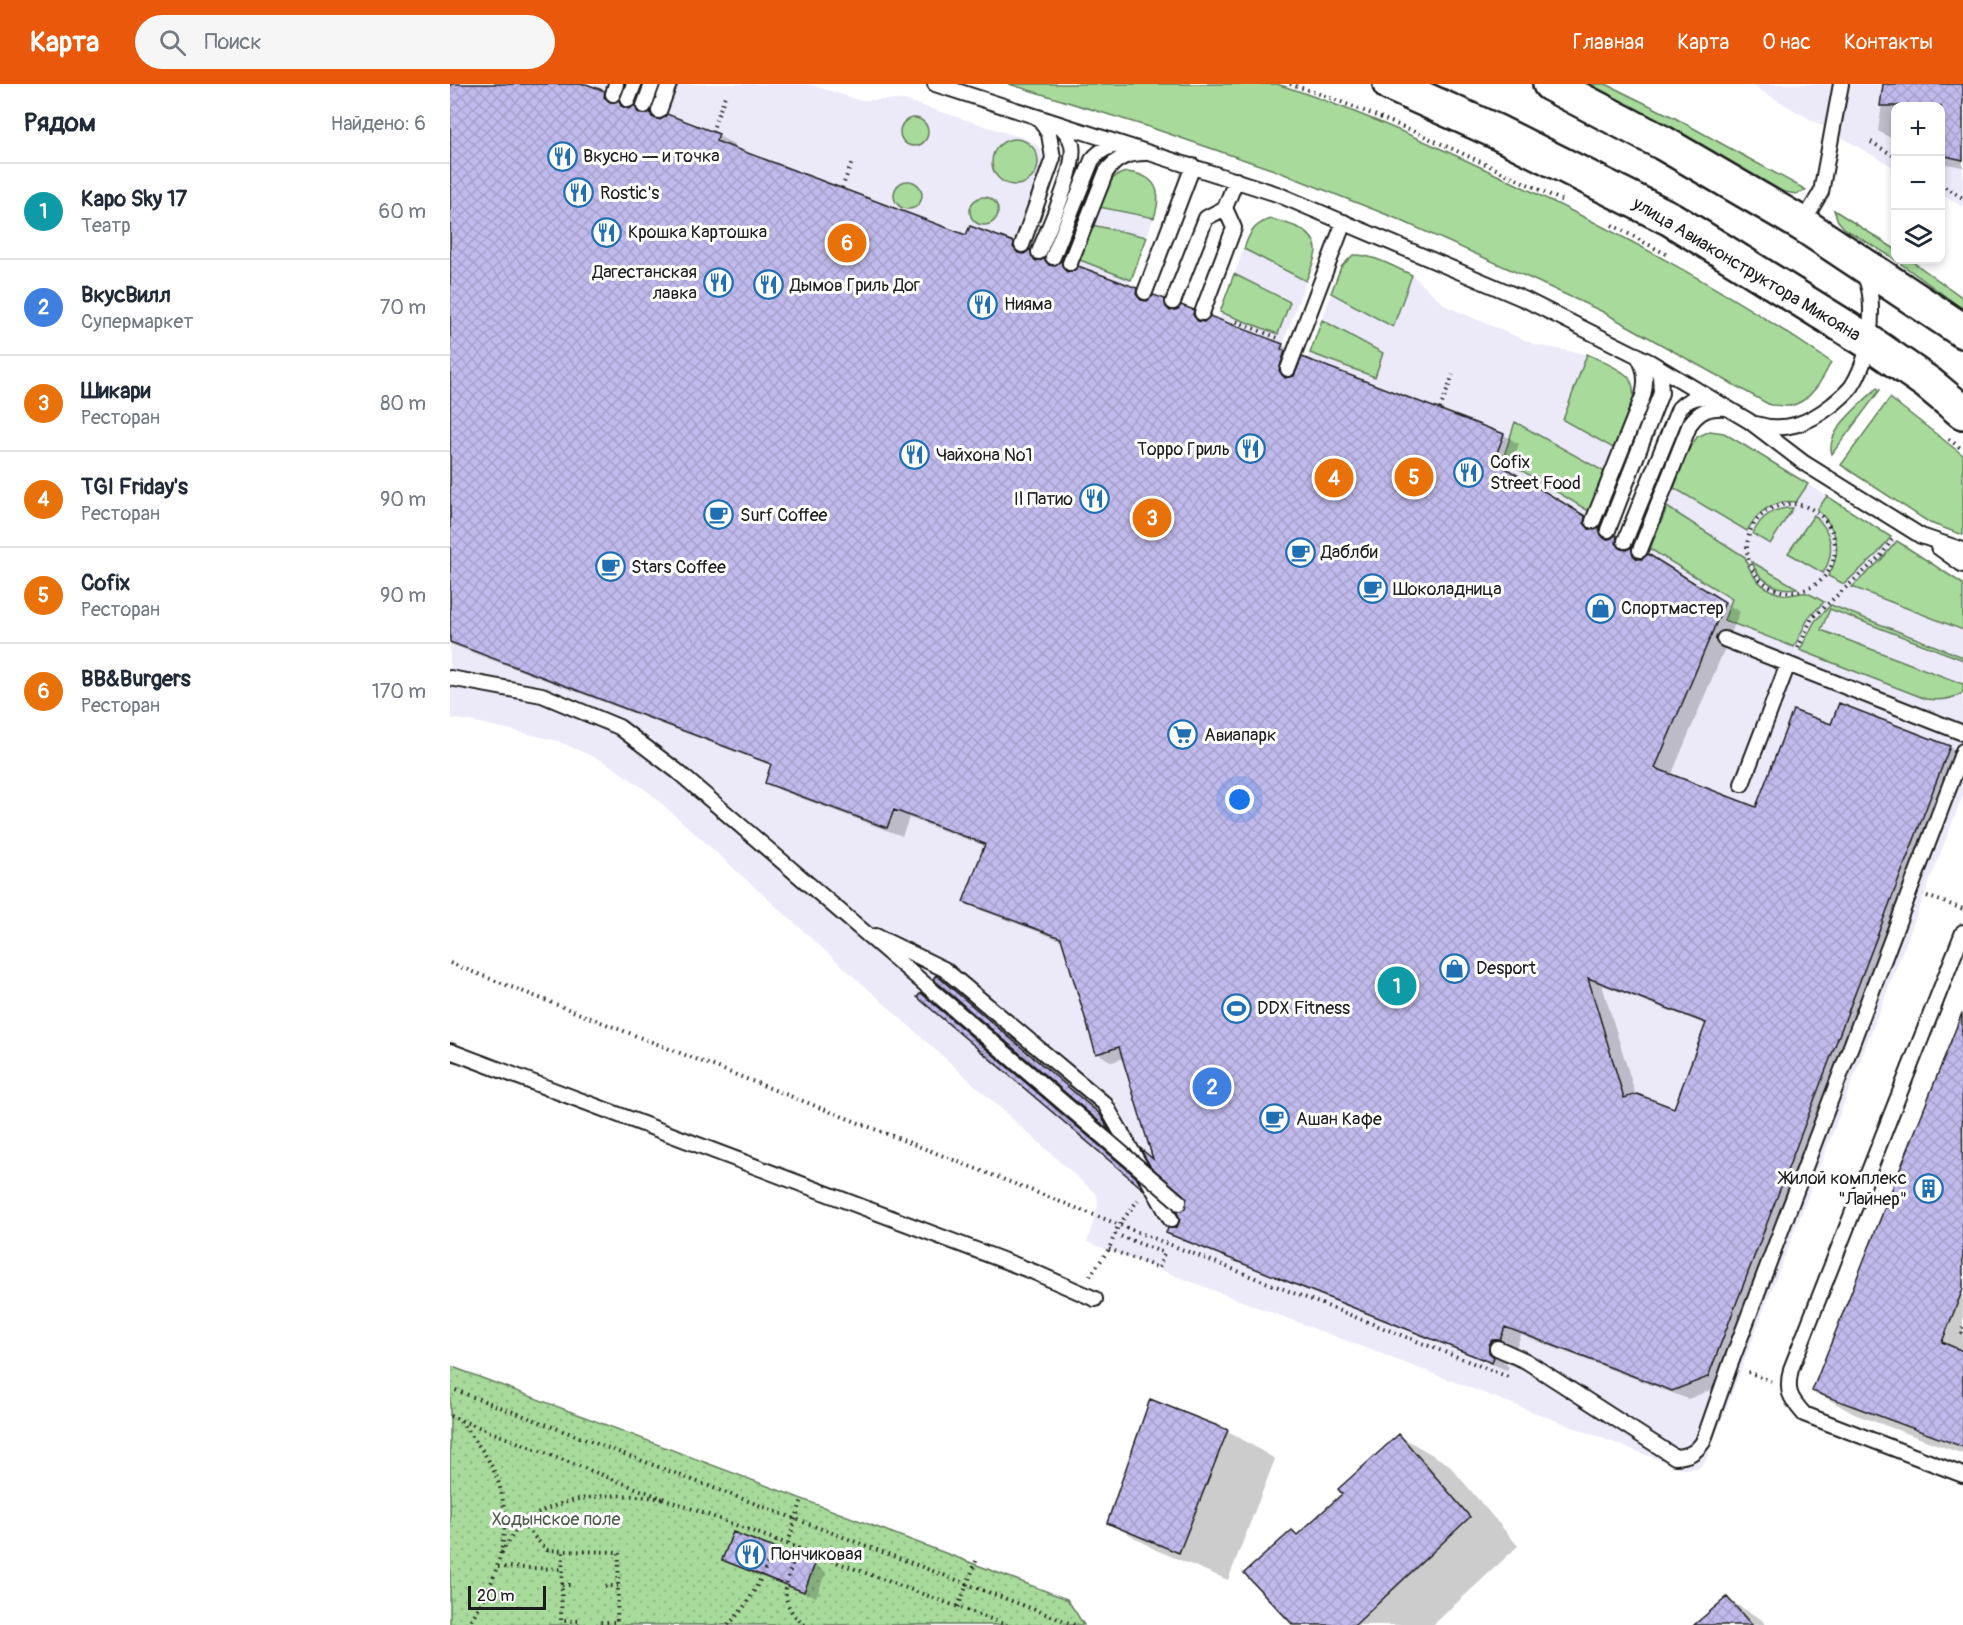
<!DOCTYPE html>
<html lang="ru">
<head>
<meta charset="utf-8">
<style>
	body { margin:0; font-family:Pangolin,sans-serif; background:#f6f6f7; color:#1f2937 }
	.controls { position:absolute; right:18px; top:18px; display:grid; overflow:hidden; border-radius:12px; box-shadow:0 3px 9px #0003 }
	.controls button { width:54px; height:54px; display:grid; place-items:center; padding:0; border:0; border-bottom:2px solid #e0e1e3; background:#fff; color:#1f2937; font:30px sans-serif }
	.scale { position:absolute; left:18px; bottom:15px; width:78px; box-sizing:border-box; padding-left:6px; border:3px solid #1c1c1c; border-top:0; font-size:16px; line-height:21px; white-space:nowrap; color:#1c1c1c; -webkit-text-stroke:4px #fff; paint-order:stroke }
	.you { position:absolute; left:790px; top:716px; width:21px; height:21px; margin:-15px; border:4px solid #fff; border-radius:50%; background:#1a73e8; box-shadow:0 0 0 9px #1a73e833 }
	.badge { display:grid; place-items:center; width:39px; height:39px; border-radius:50%; background:#ea580c; color:#fff; font-size:20px; font-weight:700 }
	.pin { position:absolute; translate:-50% -50%; border:3px solid #fff; box-shadow:0 2px 6px #0006 }
	.list { margin:0; padding:0; list-style:none }
	h2 { display:flex; justify-content:space-between; align-items:center; height:78px; margin:0; padding:0 24px; font-size:26px }
	h2 small { font-size:20px; font-weight:400; color:#747a83 }
	.list li { display:grid; grid-template-columns:39px 1fr auto; gap:18px; align-items:center; box-sizing:border-box; height:96px; padding:0 24px; border-top:2px solid #e0e1e3 }
	.list b { display:block; font-size:22px; white-space:nowrap }
	.list p { margin:0; font-size:20px; white-space:nowrap; color:#747a83 }
	.list em { font-size:20px; font-style:normal; color:#747a83 }
	.icon { flex:none; width:33px; height:33px; fill:none; stroke:currentColor; stroke-width:2; stroke-linecap:round; stroke-linejoin:round }
	.map { position:relative; flex:none; width:1513px; height:1541px; overflow:hidden }
	header { display:flex; align-items:center; gap:36px; box-sizing:border-box; height:84px; padding:0 30px; background:#ea580c; color:#fff }
	header strong { font-size:28px }
	nav { display:flex; gap:33px; margin-inline-start:auto; font-size:21px }
	.search { width:420px; height:54px; background:#f6f6f7; display:flex; align-items:center; gap:15px; box-sizing:border-box; padding:0 21px; border-radius:33px; color:#747a83; font-size:22px }
	main { display:flex }
	aside { flex:1; background:#fff }
	.map>svg:first-child { display:block }
	.built { fill:#eceaf9 }
	.grass { fill:#a7da9b; stroke:#627b5c; stroke-width:1.5 }
	.park { fill:url(#park-dots); stroke:#627b5c; stroke-width:1.5 }
	.shadow { fill:#0003; fill-rule:evenodd }
	.building { fill:url(#building-cross-hatch); stroke:#1c1c1c; stroke-width:1.5; fill-rule:evenodd }
	.lines { fill:none; stroke-linecap:round; stroke-linejoin:round }
	.lane-casing { stroke:#1c1c1c; stroke-width:18 }
	.secondary-casing { stroke:#1c1c1c; stroke-width:38 }
	.path { stroke:#1c1c1c; stroke-width:4; stroke-dasharray:1.5 4.5; stroke-linecap:butt }
	.lane { stroke:#fff; stroke-width:14 }
	.secondary { stroke:#fff; stroke-width:33 }
	.lane-bridge-casing { stroke:#1c1c1c; stroke-width:18; stroke-linecap:butt }
	.lane-bridge { stroke:#fff; stroke-width:14 }
	.labels { text-anchor:middle; stroke-width:6; stroke-linejoin:round; paint-order:stroke }
	.poi-label { font-size:18px; fill:#1c1c1c; stroke:#fff; text-anchor:start }
	.street-label { font-size:18px; fill:#1c1c1c; stroke:#fff }
	.park-label { font-size:18px; fill:#4d5e48; stroke:#fff }
</style>
</head>
<body>
<header>
<strong>Карта</strong>
<div class="search"><svg class="icon" aria-label="search" viewBox="0 0 24 24"><circle cx="10" cy="10" r="6"/><path d="M15 15l6 6"/></svg>Поиск</div>
<nav><a>Главная</a><a>Карта</a><a>О нас</a><a>Контакты</a></nav>
</header>
<main>
<aside>
<h2>Рядом<small>Найдено: 6</small></h2>
<ul class="list">
<li><span class="badge" style="background:#0f9aa8">1</span><div><b>Каро Sky 17</b><p>Театр</p></div><em>60 m</em></li>
<li><span class="badge" style="background:#3f7fe0">2</span><div><b>ВкусВилл</b><p>Супермаркет</p></div><em>70 m</em></li>
<li><span class="badge" style="background:#e8710a">3</span><div><b>Шикари</b><p>Ресторан</p></div><em>80 m</em></li>
<li><span class="badge" style="background:#e8710a">4</span><div><b>TGI Friday's</b><p>Ресторан</p></div><em>90 m</em></li>
<li><span class="badge" style="background:#e8710a">5</span><div><b>Cofix</b><p>Ресторан</p></div><em>90 m</em></li>
<li><span class="badge" style="background:#e8710a">6</span><div><b>BB&amp;Burgers</b><p>Ресторан</p></div><em>170 m</em></li>
</ul>
</aside>
<div class="map">
<svg width="1513" height="1541" viewBox="0 0 1513 1541">
	<defs>
		<pattern id="park-dots" width="8" height="8" patternUnits="userSpaceOnUse" patternTransform="scale(1.5)"><rect width="8" height="8" fill="#a7da9b"/><path d="M2 2h.1M6 6h.1" fill="none" stroke="#8fba85" stroke-width="1.8" stroke-linecap="round"/></pattern>
		<pattern id="building-cross-hatch" width="8" height="8" patternUnits="userSpaceOnUse" patternTransform="scale(1.5)"><rect width="8" height="8" fill="#c1baec"/><path d="M0 0l8 8M0 8l8-8" fill="none" stroke="#a59fca"/></pattern>
	</defs>
	<rect width="100%" height="100%" fill="#fff"/>
	<filter id="ink" filterUnits="userSpaceOnUse"><feTurbulence type="fractalNoise" baseFrequency=".0167" numOctaves="2"/><feDisplacementMap in="SourceGraphic" scale="12" xChannelSelector="R" yChannelSelector="G"/><feConvolveMatrix kernelMatrix="1 2 1 2 8 2 1 2 1" color-interpolation-filters="sRGB"/></filter>
	<g filter="url(#ink)">
		<path class="built" d="M0 0H157L155 7 216 30 228 0H359L408 16H454L576 55 585 59 591 66 593 76 563 158 627 182 655 107 668 90 677 88 694 92 700 95 706 103 709 111 708 122 679 201 768 235 798 153 803 144 812 137 821 135 859 150 866 166 864 174 826 280 852 290 891 183 903 171H912L962 191 996 222 1086 261 1137 270 1177 291 1183 299 1184 309 1182 320 1138 434 1198 470 1239 365 1247 353 1260 347 1274 349 1377 412 1513 500V711L1256 1376 1249 1384 1233 1385 637 1158 648 1122 647 1111 200 709 157 679 108 657 30 639 0 634Z
			M1299 0H1513V123L1491 110 1490 22H1446L1445 84Z"/>
		<path class="grass" d="M559 0H827C902 24 974 56 1045 90 1163 145 1274 204 1381 278 1373 295 1360 319 1339 322 1333 322 1326 321 1320 321L1151 227 1084 196 945 134 824 86 699 43Z
			M1135 0H1156L1225 34 1356 106 1346 110 1330 107 1220 43Z
			M450 48a14 14 0 1 1 28 0a14 14 0 1 1-28 0Z
			M542 78a23 23 0 1 1 46 0a23 23 0 1 1-46 0Z
			M677 88C706 91 713 107 704 134L649 123C655 107 658 91 677 88Z
			M444 111a14 14 0 1 1 28 0a14 14 0 1 1-28 0Z
			M520 127a14 14 0 1 1 28 0a14 14 0 1 1-28 0Z
			M1384 126 1445 165 1446 176H1460L1513 214V225L1440 172 1395 145 1388 137Z
			M821 135C837 139 864 145 866 165 866 176 859 188 856 197L794 165C799 149 805 139 821 135Z
			M642 141 697 153 681 196 630 176Z
			M903 171C923 170 944 183 962 191L943 243 881 209 891 183Z
			M784 190 840 218 828 250 770 228Z
			M872 236 933 269 925 293 860 269Z
			M1137 270C1150 276 1164 282 1175 290 1196 305 1172 347 1165 365L1113 336Z
			M1427 304 1430 306 1382 370C1374 347 1413 319 1427 304Z
			M1440 314 1513 371V451L1480 439 1391 381Z
			M1065 338 1155 388 1140 428 1053 375Z
			M1260 347 1274 349 1358 400 1346 418C1324 415 1307 428 1297 447L1224 404 1239 365 1247 353Z
			M1377 412 1441 453 1427 470 1394 500 1378 492C1393 468 1388 444 1367 426Z
			M1217 423 1295 473C1301 494 1315 509 1338 511 1344 511 1351 508 1357 509 1362 511 1369 515 1374 518L1359 533 1344 563 1274 536 1282 515 1200 465Z
			M1343 424 1320 460 1303 450C1310 433 1324 423 1343 424Z
			M1364 431C1382 447 1386 468 1373 489L1338 469Z
			M1447 457 1513 500V546L1402 503 1431 476Z
			M1302 478 1347 504C1328 508 1308 496 1302 478Z
			M1381 521 1513 573V576L1380 525 1371 546 1513 600V609C1501 616 1490 617 1476 615L1350 566 1365 537Z"/>
		<path class="park" d="M0 1282 617 1515 634 1541H0Z"/>
		<path class="shadow" d="M0 0H132L154 8 182 25 185 23 211 37 268 52 284 60 282 64 517 153 563 159 578 168 581 166 605 183 612 178 627 187 686 206 702 215 714 216 730 225 743 227 758 236 832 261 848 270 846 274 852 278 853 275 1054 351 1069 360 1058 387 1150 442V445L1182 462V465L1214 481 1290 528 1221 692 1307 724 1382 642 1499 663 1513 671 1273 1301 1238 1315 1071 1251 1066 1264H1058L1053 1270 1054 1279 1059 1283 1057 1286 733 1157 718 1149 730 1142 732 1128 737 1125 739 1114 694 1068 704 1074 674 974 662 978 647 969 613 857 530 826 515 817 535 762 459 734 452 752 332 707 316 698 322 682 0 560ZM1152 901 1257 941 1225 1026 1186 1012Z
			M1435 0H1513V83L1490 79V22H1446V57L1428 47Z
			M486 893 505 904 665 1040 673 1053 661 1046 485 895Z
			M471 911 487 920 702 1104 706 1112 694 1105 469 913Z
			M1513 930V1370L1404 1330 1364 1307Z
			M778 1347 825 1375 778 1496 706 1466 658 1438Z
			M950 1352 998 1380 1068 1462 983 1541H845L842 1448 848 1451 894 1411Z
			M284 1450 364 1481 376 1488 366 1513 285 1482 274 1475Z
			M1277 1515 1311 1535 1316 1541H1246Z"/>
		<path class="building" d="M0 0H136L155 7 154 13 160 18 169 16 171 22 179 25 185 21 187 27 190 30 200 28 202 33 210 36 217 30 269 50 266 57 516 151 520 142 564 158 563 163 568 169 574 170 581 165 582 173 586 177 594 175 599 181 604 182 611 176 613 184 617 188 625 186 628 182 687 204 686 210 691 216 697 217 704 211 715 215 716 223 720 227 728 225 731 221 744 226 743 231 748 237 754 238 760 232 833 260 831 265 835 267 829 286 835 294 844 292 852 273 1054 350 1044 377 1135 432 1134 439 1139 445 1145 446 1150 443 1151 451 1155 455H1160L1166 451 1167 452 1166 459 1171 465 1177 466 1182 463 1183 471 1187 475H1192L1198 470 1275 518 1205 684 1306 723 1343 626 1381 640 1389 619 1500 662 1258 1293 1222 1307 1055 1243 1050 1256H1042L1039 1261V1269L1044 1273 1042 1279 716 1149 718 1144H725L728 1141 730 1135 726 1126 731 1127 735 1124 737 1114 700 1082 690 1064 703 1075 669 963 646 970 611 854 513 818 535 760 444 726 437 744 315 699 321 680 0 558ZM1138 894 1256 939 1224 1024 1187 1010 1174 1014Z
			M1433 0H1513V76L1491 71V22H1430Z
			M486 891 650 1030 660 1047 483 895Z
			M471 909 686 1093 694 1106 467 913Z
			M1512 929 1513 1205 1492 1258 1513 1267V1363L1362 1307Z
			M700 1315 778 1346 729 1469 657 1439Z
			M949 1350 1020 1433 905 1541H843L794 1489 842 1446 847 1451 892 1410 888 1405Z
			M283 1448 365 1480 354 1508 272 1476Z
			M1277 1513 1302 1541H1244Z"/>
		<g class="lines">
			<defs>
				<path id="lane" d="M485 0 827 110 1076 216 1200 278 1299 337 1354 379 1471 452 1513 466
					M163 10 166 0
					M178 16 184 0
					M194 22 202 0
					M209 27 219 0
					M775 124 786 96
					M1352 140 1371 108 1391 0
					M572 161 603 74 599 50 590 36 586 33
					M589 168C598 144 627 85 622 61 620 52 614 45 606 39
					M603 173 642 76C651 65 660 61 674 61
					M620 179 656 88C666 74 678 69 696 69
					M695 208 743 82
					M723 218 756 134 775 124 784 144 752 229
					M838 285 894 138
					M1306 340C1335 349 1359 339 1382 321 1389 315 1397 309 1402 302 1416 280 1421 252 1421 227 1421 213 1420 199 1412 188
					M1143 437 1193 312C1197 297 1196 284 1187 271
					M1158 446 1211 309 1210 291 1204 281
					M1175 457 1229 324C1238 315 1248 311 1260 314
					M1488 463 1513 481
					M1190 466 1240 340C1250 326 1260 323 1276 324
					M1274 555 1513 649
					M0 594 92 611 169 643 227 687 477 902
					M1292 700 1338 580
					M1513 848 1341 1285C1336 1307 1339 1313 1354 1330L1513 1391
					M426 852 494 885 655 1020 721 1136
					M0 967 584 1188 645 1215
					M1047 1264 1076 1277 1225 1373C1239 1372 1245 1369 1253 1358L1280 1281 1513 667"/>
				<path id="secondary" d="M940 0 1045 47 1221 135 1419 258 1478 299 1513 328
					M1100 0 1213 59 1352 140 1513 247"/>
			</defs>
			<use href="#lane" class="lane-casing"/>
			<use href="#secondary" class="secondary-casing"/>
			<path class="path" d="M840 0C935 31 1025 75 1115 118
				M262 48 275 12
				M1421 58 1446 73
				M1490 100 1513 114
				M392 104 402 78
				M1162 141 1216 170
				M784 241 785 237 828 254
				M990 325 1003 291
				M1499 355 1513 366
				M1297 464a44 44 0 1 1 88 0a44 44 0 1 1-88 0Z
				M1348 564 1362 534 1430 473 1442 456
				M1477 812 1513 825
				M0 879 1061 1294
				M659 1165 709 1184 714 1169 665 1150
				M640 1192 659 1165 668 1142 688 1116
				M1513 1243 1511 1247 1513 1251
				M1298 1288 1321 1297
				M0 1304 625 1541
				M0 1332 188 1405 557 1541
				M10 1337C22 1353 36 1369 44 1387 67 1437 49 1499 17 1541
				M72 1440 97 1466 113 1467
				M338 1459 352 1415
				M349 1464C337 1493 324 1518 355 1541
				M52 1469C77 1411 158 1406 212 1415
				M48 1483 113 1485
				M112 1501H124
				M155 1502H168
				M508 1523 527 1475
				M130 1541V1537H111L113 1467 169 1468 167 1538H150V1541
				M278 1541C303 1517 315 1487 327 1455"/>
			<use href="#lane" class="lane"/>
			<use href="#secondary" class="secondary"/>
			<defs>
				<path id="lane-bridge" d="M477 902 729 1118"/>
			</defs>
			<use href="#lane-bridge" class="lane-bridge-casing"/>
			<use href="#lane-bridge" class="lane-bridge"/>
		</g>
	</g>
	<defs>
		<symbol id="restaurant-ring" viewBox="-11 -11 22 22"><circle r="9.5" fill="#fff" stroke="#1f6fb2" stroke-width="1.5"/><path d="M-5-6h1v4h1v-4h1v4h1v-4h1v5L-1.5 .5V6h-2V.5L-5-1ZM5-6V6H3V1.5H1.5Q1.5-4 5-6Z" fill="#1f6fb2"/></symbol>
		<symbol id="cafe-ring" viewBox="-11 -11 22 22"><circle r="9.5" fill="#fff" stroke="#1f6fb2" stroke-width="1.5"/><path d="M-5.5-4.5H6V0H3Q3 3.5 0 3.5H-2.5Q-5.5 3.5-5.5 0ZM3-3.2v2h1.7v-2ZM-6 4.5H4V6H-6Z" fill="#1f6fb2"/></symbol>
		<symbol id="shop-ring" viewBox="-11 -11 22 22"><circle r="9.5" fill="#fff" stroke="#1f6fb2" stroke-width="1.5"/><path d="M-5-2.5h2.3a2.7 3.5 0 0 1 5.4 0H5L5.5 6h-11ZM-1.5-2.5h3a1.5 2.3 0 0 0-3 0Z" fill="#1f6fb2"/></symbol>
		<symbol id="supermarket-ring" viewBox="-11 -11 22 22"><circle r="9.5" fill="#fff" stroke="#1f6fb2" stroke-width="1.5"/><path d="M-6-5.5h2.5l.6 2H6L4.5 2H-2.5L-4.4-4H-6ZM-1.5 3.2a1.3 1.3 0 1 0 .1 0ZM3 3.2a1.3 1.3 0 1 0 .1 0Z" fill="#1f6fb2"/></symbol>
		<symbol id="stadium-ring" viewBox="-11 -11 22 22"><circle r="9.5" fill="#fff" stroke="#1f6fb2" stroke-width="1.5"/><path d="M0-5a6.5 5 0 1 0 0 10a6.5 5 0 1 0 0-10ZM-3.5-1.8h7v3.6h-7Z" fill="#1f6fb2"/></symbol>
		<symbol id="building-ring" viewBox="-11 -11 22 22"><circle r="9.5" fill="#fff" stroke="#1f6fb2" stroke-width="1.5"/><path d="M-4-6H4V6H1V3H-1V6H-4ZM-2.5-4.3h1.7v1.8h-1.7ZM.8-4.3h1.7v1.8H.8ZM-2.5-1h1.7V.8h-1.7ZM.8-1h1.7V.8H.8Z" fill="#1f6fb2"/></symbol>
	</defs>
	<g fill-rule="evenodd">
		<use href="#restaurant-ring" x="96" y="56" width="33" height="33"/>
		<use href="#restaurant-ring" x="112" y="92" width="33" height="33"/>
		<use href="#restaurant-ring" x="140" y="132" width="33" height="33"/>
		<use href="#restaurant-ring" x="252" y="182" width="33" height="33"/>
		<use href="#restaurant-ring" x="302" y="184" width="33" height="33"/>
		<use href="#restaurant-ring" x="516" y="204" width="33" height="33"/>
		<use href="#restaurant-ring" x="784" y="348" width="33" height="33"/>
		<use href="#restaurant-ring" x="448" y="354" width="33" height="33"/>
		<use href="#restaurant-ring" x="1002" y="372" width="33" height="33"/>
		<use href="#restaurant-ring" x="628" y="398" width="33" height="33"/>
		<use href="#cafe-ring" x="252" y="414" width="33" height="33"/>
		<use href="#cafe-ring" x="834" y="452" width="33" height="33"/>
		<use href="#cafe-ring" x="144" y="466" width="33" height="33"/>
		<use href="#cafe-ring" x="906" y="488" width="33" height="33"/>
		<use href="#shop-ring" x="1134" y="508" width="33" height="33"/>
		<use href="#supermarket-ring" x="716" y="634" width="33" height="33"/>
		<use href="#shop-ring" x="988" y="868" width="33" height="33"/>
		<use href="#stadium-ring" x="770" y="908" width="33" height="33"/>
		<use href="#cafe-ring" x="808" y="1018" width="33" height="33"/>
		<use href="#building-ring" x="1462" y="1088" width="33" height="33"/>
		<use href="#restaurant-ring" x="284" y="1454" width="33" height="33"/>
	</g>
	<g class="labels">
		<g class="poi-label">
			<text x="133" y="78">Вкусно — и точка</text>
			<text x="150" y="115">Rostic's</text>
			<text x="178" y="154">Крошка Картошка</text>
			<text x="247" y="194" text-anchor="end">Дагестанская<tspan x="247" dy="21">лавка</tspan></text>
			<text x="340" y="207">Дымов Гриль Дог</text>
			<text x="554" y="226">Нияма</text>
			<text x="780" y="371" text-anchor="end">Торро Гриль</text>
			<text x="486" y="377">Чайхона №1</text>
			<text x="1040" y="384">Cofix<tspan x="1040" dy="21">Street Food</tspan></text>
			<text x="623" y="421" text-anchor="end">Il Патио</text>
			<text x="290" y="437">Surf Coffee</text>
			<text x="871" y="474">Даблби</text>
			<text x="181" y="489">Stars Coffee</text>
			<text x="943" y="511">Шоколадница</text>
			<text x="1171" y="530">Спортмастер</text>
			<text x="754" y="657">Авиапарк</text>
			<text x="1026" y="890">Desport</text>
			<text x="807" y="930">DDX Fitness</text>
			<text x="846" y="1041">Ашан Кафе</text>
			<text x="1457" y="1100" text-anchor="end">Жилой комплекс<tspan x="1457" dy="21">"Лайнер"</tspan></text>
			<text x="321" y="1476">Пончиковая</text>
		</g>
		<g class="street-label">
			<text transform="translate(1297 185) rotate(31)" y="6">улица Авиаконструктора Микояна</text>
		</g>
		<g class="park-label">
			<text x="106" y="1441">Ходынское поле</text>
		</g>
	</g>
</svg>
<div class="controls">
<button>+</button>
<button>−</button>
<button><svg class="icon" aria-label="layers" viewBox="0 0 24 24"><path d="M12 4l9 5-9 5-9-5zM3 14l9 5 9-5"/></svg></button>
</div>
<div class="scale">20 m</div>
<div class="you"></div>
<div class="pin badge" style="left:947px;top:902px;background:#0f9aa8">1</div>
<div class="pin badge" style="left:762px;top:1003px;background:#3f7fe0">2</div>
<div class="pin badge" style="left:702px;top:434px;background:#e8710a">3</div>
<div class="pin badge" style="left:884px;top:394px;background:#e8710a">4</div>
<div class="pin badge" style="left:964px;top:393px;background:#e8710a">5</div>
<div class="pin badge" style="left:397px;top:159px;background:#e8710a">6</div>
</div>
</main>
</body>
</html>
